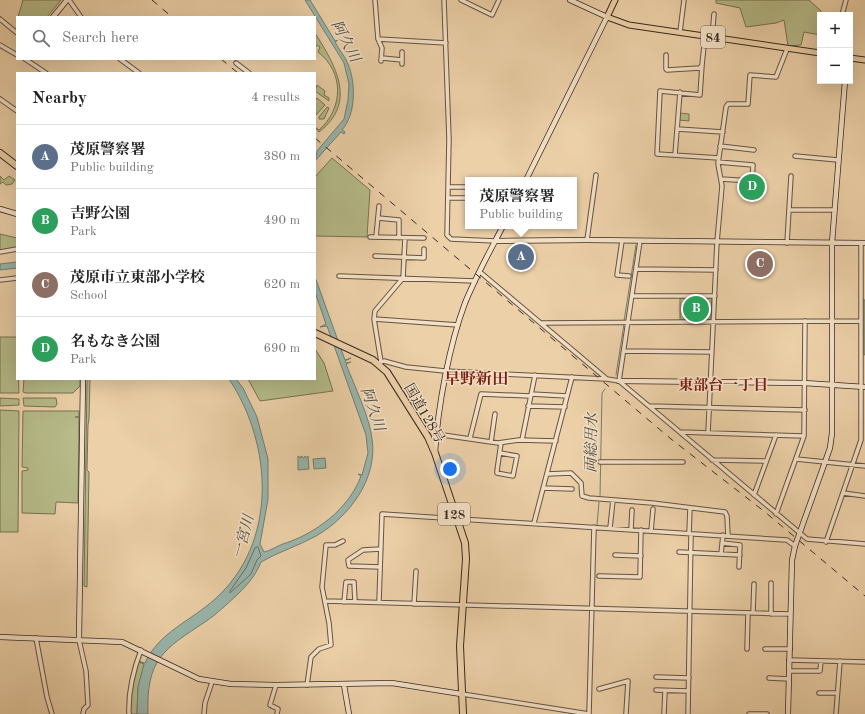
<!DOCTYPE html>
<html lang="en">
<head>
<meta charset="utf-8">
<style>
	body { margin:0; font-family:"Old Standard TT","Noto Serif JP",serif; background:#f2f2f2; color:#222 }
	.controls { position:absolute; right:12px; top:12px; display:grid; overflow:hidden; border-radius:0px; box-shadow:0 4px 16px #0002 }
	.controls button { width:36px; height:36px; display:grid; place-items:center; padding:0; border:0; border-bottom:1px solid #e0e0e0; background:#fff; color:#222; font:20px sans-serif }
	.you { position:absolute; left:450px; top:469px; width:14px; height:14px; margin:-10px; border:3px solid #fff; border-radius:50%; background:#1a73e8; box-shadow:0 0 0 6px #1a73e833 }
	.badge { display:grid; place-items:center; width:26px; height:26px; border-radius:50%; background:#1a73e8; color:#fff; font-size:13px; font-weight:700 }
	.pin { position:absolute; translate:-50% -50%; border:2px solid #fff; box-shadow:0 1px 4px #0006 }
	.popup { position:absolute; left:465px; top:177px; width:112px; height:52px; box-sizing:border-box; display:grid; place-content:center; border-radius:0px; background:#fff; filter:drop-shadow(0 1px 3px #0005); font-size:13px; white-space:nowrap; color:#767676 }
	.popup b { font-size:15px; color:#222 }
	.popup::after { content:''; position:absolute; left:50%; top:100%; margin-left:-8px; border:8px solid transparent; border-top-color:#fff }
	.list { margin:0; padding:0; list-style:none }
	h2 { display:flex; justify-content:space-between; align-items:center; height:52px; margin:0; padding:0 16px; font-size:17px }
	h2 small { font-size:13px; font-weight:400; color:#767676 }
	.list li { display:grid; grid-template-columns:26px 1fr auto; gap:12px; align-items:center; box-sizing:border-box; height:64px; padding:0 16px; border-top:1px solid #e0e0e0 }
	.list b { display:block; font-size:15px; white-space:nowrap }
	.list p { margin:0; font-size:13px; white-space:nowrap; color:#767676 }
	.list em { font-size:13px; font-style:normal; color:#767676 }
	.icon { flex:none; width:22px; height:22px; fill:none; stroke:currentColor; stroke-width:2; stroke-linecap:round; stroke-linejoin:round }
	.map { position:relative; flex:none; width:865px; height:714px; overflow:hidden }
	.search { position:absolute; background:#fff; box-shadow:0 4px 16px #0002; left:16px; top:16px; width:300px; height:44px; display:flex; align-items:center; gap:10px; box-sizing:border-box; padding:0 14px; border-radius:0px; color:#767676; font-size:15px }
	.panel { position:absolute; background:#fff; box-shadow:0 4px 16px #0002; left:16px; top:72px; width:300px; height:308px; border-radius:0px }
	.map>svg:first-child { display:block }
	.green { fill:#b6bb89; stroke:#777255 }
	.water { fill:#99b6ac; stroke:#727e74 }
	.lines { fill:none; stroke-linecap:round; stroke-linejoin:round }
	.shore { stroke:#687066; stroke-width:1 }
	.stream { stroke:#727e74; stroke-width:1 }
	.street-casing { stroke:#655343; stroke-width:5.5 }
	.secondary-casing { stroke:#382921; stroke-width:6 }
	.primary-casing { stroke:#382921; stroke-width:7 }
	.highway-casing { stroke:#382921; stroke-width:8 }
	.street { stroke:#f3e0c6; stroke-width:3.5 }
	.secondary { stroke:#f3e0c6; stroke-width:4.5 }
	.primary { stroke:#ecd0a8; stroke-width:5 }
	.highway { stroke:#ecd0a8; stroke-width:6 }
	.rail { stroke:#382921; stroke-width:1; stroke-dasharray:7 7; stroke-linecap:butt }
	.labels { text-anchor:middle; stroke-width:3; stroke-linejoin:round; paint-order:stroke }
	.shield { fill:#f3e0c6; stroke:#706052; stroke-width:1 }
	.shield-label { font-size:13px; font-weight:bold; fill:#382921 }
	.street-label { font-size:14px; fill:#382921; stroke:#f3e0c6 }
	.water-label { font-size:15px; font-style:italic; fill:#504c44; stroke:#f3e0c6 }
	.neighbourhood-label { font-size:15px; font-weight:bold; fill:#7a1f14; stroke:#f3e0c6 }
	.quarter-label { font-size:16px; font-weight:bold; fill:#7a1f14; stroke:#f3e0c6 }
</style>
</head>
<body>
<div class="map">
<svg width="865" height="714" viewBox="0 0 865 714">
	<rect width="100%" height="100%" fill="#ecd0a8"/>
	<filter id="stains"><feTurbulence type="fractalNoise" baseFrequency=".005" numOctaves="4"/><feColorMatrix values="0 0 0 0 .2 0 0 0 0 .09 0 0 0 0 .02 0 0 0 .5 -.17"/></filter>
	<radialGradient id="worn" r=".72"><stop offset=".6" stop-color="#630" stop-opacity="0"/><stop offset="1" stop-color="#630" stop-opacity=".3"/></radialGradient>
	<path class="green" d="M23 0H61L47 17H18Z
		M716 0H809L821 11 820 35 804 32 801 45 788 46 784 20 776 23 746 27 740 8 716 3Z
		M315 33C335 65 358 102 319 132L315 127 319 130C344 108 344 72 318 52L320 47 317 45 315 48Z
		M317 85 325 91 324 95 329 98V101L315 91Z
		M317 98 325 105 316 115 315 101Z
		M327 107 329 108 324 119H319V117Z
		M680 113 689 114V121L679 120Z
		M332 158 370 190 367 237 315 236V177Z
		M0 176 4 180 9 176 15 180 12 184 6 185 3 182 0 184Z
		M750 182H756L755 192H749Z
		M0 234 17 238V248L0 250Z
		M680 298H712L711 320H680Z
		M863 300H865V355L863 354Z
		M0 337H17L19 393H0Z
		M315 349 324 363 333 391 260 401 248 379H315Z
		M24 379H80V386L73 393H26L23 392Z
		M87 379H90L89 419 88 425 87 470 89 472 87 587 84 586Z
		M0 398 19 399V405L0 406Z
		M23 398H56L57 404 55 407 24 406Z
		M0 410 19 411 18 532H0Z
		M23 411H79V417H75H79L78 503 56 502 55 514 22 513V471L28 470V468L22 467Z
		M138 662 145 664 138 687 137 714H130L131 686Z"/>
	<path class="water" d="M305 0H310L335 41 340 39 335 42C339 50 345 56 348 64 356 83 356 114 342 130L345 132 344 134 341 132 315 161 317 151 344 119 348 100 349 84 344 63Z
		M17 262V268L0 270V264Z
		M315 277 345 360 351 358 345 361 346 363 351 362 346 364C354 385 370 418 372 439 378 479 349 517 316 536 298 546 278 552 261 562 256 575 248 584 238 594 227 604 217 614 205 622 164 649 146 659 148 714H137L138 687 144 664 138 661 145 663C159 632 191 621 215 599 278 543 273 445 229 379H236L243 388 257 417 268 459V499L260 544 264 552C270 551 277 546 283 544 315 534 349 509 361 476L358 474 362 475 368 453 366 435 327 326 320 327 326 324 315 292Z
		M298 456 301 458V456L304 458 305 456 307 458 308 456 309 469 298 470Z
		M325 458 326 468 314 469 313 459Z"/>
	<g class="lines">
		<path class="shore" d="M258 547 261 556 257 560 251 574 230 593V591L246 568 255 548Z"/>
		<path class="stream" d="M624 321 636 245
			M616 375 624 324
			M600 497 602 393 605 389
			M597 525 599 502"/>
		<defs>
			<path id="street" d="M69 0 81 17
				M375 0 378 39 446 43
				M444 0 449 139 447 235 451 239 496 241
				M461 0 492 15 499 0
				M842 15 846 0
				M0 19 17 33
				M680 32 684 0
				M712 37 714 14
				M378 39 382 48 381 61
				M0 45 17 55
				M402 52V64
				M666 55V69L667 70 700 68 702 65 705 36
				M382 58 402 60
				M25 59 46 73
				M120 59 139 73
				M236 63 249 73
				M702 65 700 95 660 91 657 154 719 158
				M0 99 17 111
				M677 129 723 132
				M720 146 754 150
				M675 155 680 92
				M795 156 838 160
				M718 162 753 165 752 181 721 179
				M449 187H468
				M448 198H468
				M789 210H834
				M378 218 399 220V238
				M370 237 424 238
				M376 237 379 206
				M587 240 596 175
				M622 241 617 275 629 276
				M787 243 791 176
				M0 252 17 249
				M375 256 424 258V249
				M636 269 716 270
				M480 272 607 379 619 381 807 539 865 544
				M339 276 475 281
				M0 280 17 278
				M632 296H715
				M374 319 458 325
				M542 323 861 321
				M624 351 712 352
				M381 362 374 319 375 311 403 278 405 238
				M379 363 384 361 406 367 445 371 606 379
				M619 381 640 241
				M531 394 567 396
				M528 406 565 407
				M649 406 805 410
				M680 432 804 436
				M708 433 717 242 722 186 718 164 726 107 728 104H748L750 75 776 77 787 49
				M436 434 498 443 519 440 556 441
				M470 438 481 394 530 396
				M522 440 535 375
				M491 442 495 414
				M500 453 517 456 513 476 497 473V471L501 443
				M796 459 865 466
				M712 460 766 461
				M600 462H683
				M547 474 571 473 581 483 582 496 589 498 652 503 725 512 727 516 728 536
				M543 488 572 489
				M843 493 865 496
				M754 495 776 435
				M776 514 804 436 805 321
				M534 523 572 377
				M610 528 613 500
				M631 530 632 510
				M651 531 653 509
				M689 534 690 508
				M826 542 861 440V243
				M722 543 740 545 739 567
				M679 552 740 555
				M721 554 723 535
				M615 555 641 556
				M380 567 349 566 348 560 363 550 381 549
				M599 576 640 577 641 530
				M771 583V614
				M325 601 790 614
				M344 602 346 582H354L355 602
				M379 602 382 514 787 540 795 546
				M414 604 416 571
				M753 613 754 584
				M36 638 47 697 52 714
				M79 640 86 671 88 705 84 709 83 714
				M747 649 748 613
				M765 649H790
				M789 660 865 662
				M789 671H820L821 661
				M656 677 689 678
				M769 678 789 679
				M276 685 270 705 278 709 277 714
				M307 685 311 657 319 649 331 645 329 623 322 587 326 545H335L343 541
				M599 689 628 681 626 714
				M656 690 688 691
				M819 693H837
				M462 694 589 714
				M129 714C128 691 133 671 141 650
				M204 714 205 703 212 682
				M589 714 594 527
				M664 714 665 691
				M688 714 691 534
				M749 714H767
				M836 714 840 661"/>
			<path id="secondary" d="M53 17 67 0
				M526 180 607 17 570 0
				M0 209 17 214
				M496 241 587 240 865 243
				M619 381 804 383 865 387
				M435 452C438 406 449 346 465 303 476 276 490 251 503 226
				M0 637 122 642 199 679 231 684 276 685 392 683 461 694
				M79 640 83 379
				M344 685 349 714
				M788 714 792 560 795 546 830 448 832 433V243L845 81"/>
			<path id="primary" d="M615 0 607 17 629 25 820 53
				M850 58 865 60"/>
			<path id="highway" d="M0 153 17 166
				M315 333 373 360 387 372 428 437 435 453 465 543 466 559 460 646 463 714"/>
		</defs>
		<use href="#street" class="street-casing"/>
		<use href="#secondary" class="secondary-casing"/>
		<use href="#primary" class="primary-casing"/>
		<use href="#highway" class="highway-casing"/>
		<use href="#street" class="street"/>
		<use href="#secondary" class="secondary"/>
		<use href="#primary" class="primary"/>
		<use href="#highway" class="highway"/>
		<path class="rail" d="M152 0 172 17
			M221 59 238 73
			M315 138 671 439 765 512 865 596"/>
	</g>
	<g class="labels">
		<g class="shield">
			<rect x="701" y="26" width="24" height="22" rx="3"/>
			<rect x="438" y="503" width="32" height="22" rx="3"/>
		</g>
		<g class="shield-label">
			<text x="713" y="42">84</text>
			<text x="454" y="519">128</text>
		</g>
		<g class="street-label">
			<text transform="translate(425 413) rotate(60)" y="5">国道128号</text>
		</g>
		<g class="water-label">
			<text transform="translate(346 41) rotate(62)" y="5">阿久川</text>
			<text transform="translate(373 409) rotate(71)" y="5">阿久川</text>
			<text transform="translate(591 443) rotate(-89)" y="5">両総用水</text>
			<text transform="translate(243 537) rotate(-75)" y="5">一宮川</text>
		</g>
		<g class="neighbourhood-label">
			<text x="723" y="390">東部台一丁目</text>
		</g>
		<g class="quarter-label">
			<text x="476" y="384">早野新田</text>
		</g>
	</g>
	<rect width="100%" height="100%" filter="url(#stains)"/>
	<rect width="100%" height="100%" fill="url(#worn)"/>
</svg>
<div class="controls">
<button>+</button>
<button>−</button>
</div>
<div class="you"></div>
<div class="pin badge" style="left:521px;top:257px;background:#5c6f8a">A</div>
<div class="popup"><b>茂原警察署</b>Public building</div>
<div class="pin badge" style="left:696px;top:309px;background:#2e9e5b">B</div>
<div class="pin badge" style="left:760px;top:264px;background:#8d6e63">C</div>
<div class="pin badge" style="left:752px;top:187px;background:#2e9e5b">D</div>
<div class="search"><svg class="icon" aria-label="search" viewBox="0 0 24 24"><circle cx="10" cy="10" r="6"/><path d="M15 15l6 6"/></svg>Search here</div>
<section class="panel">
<h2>Nearby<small>4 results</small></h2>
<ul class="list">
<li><span class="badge" style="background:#5c6f8a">A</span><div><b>茂原警察署</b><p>Public building</p></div><em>380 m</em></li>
<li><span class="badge" style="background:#2e9e5b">B</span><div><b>吉野公園</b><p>Park</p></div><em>490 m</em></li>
<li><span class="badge" style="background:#8d6e63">C</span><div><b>茂原市立東部小学校</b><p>School</p></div><em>620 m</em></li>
<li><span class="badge" style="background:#2e9e5b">D</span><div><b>名もなき公園</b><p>Park</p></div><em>690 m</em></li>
</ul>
</section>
</div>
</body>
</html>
